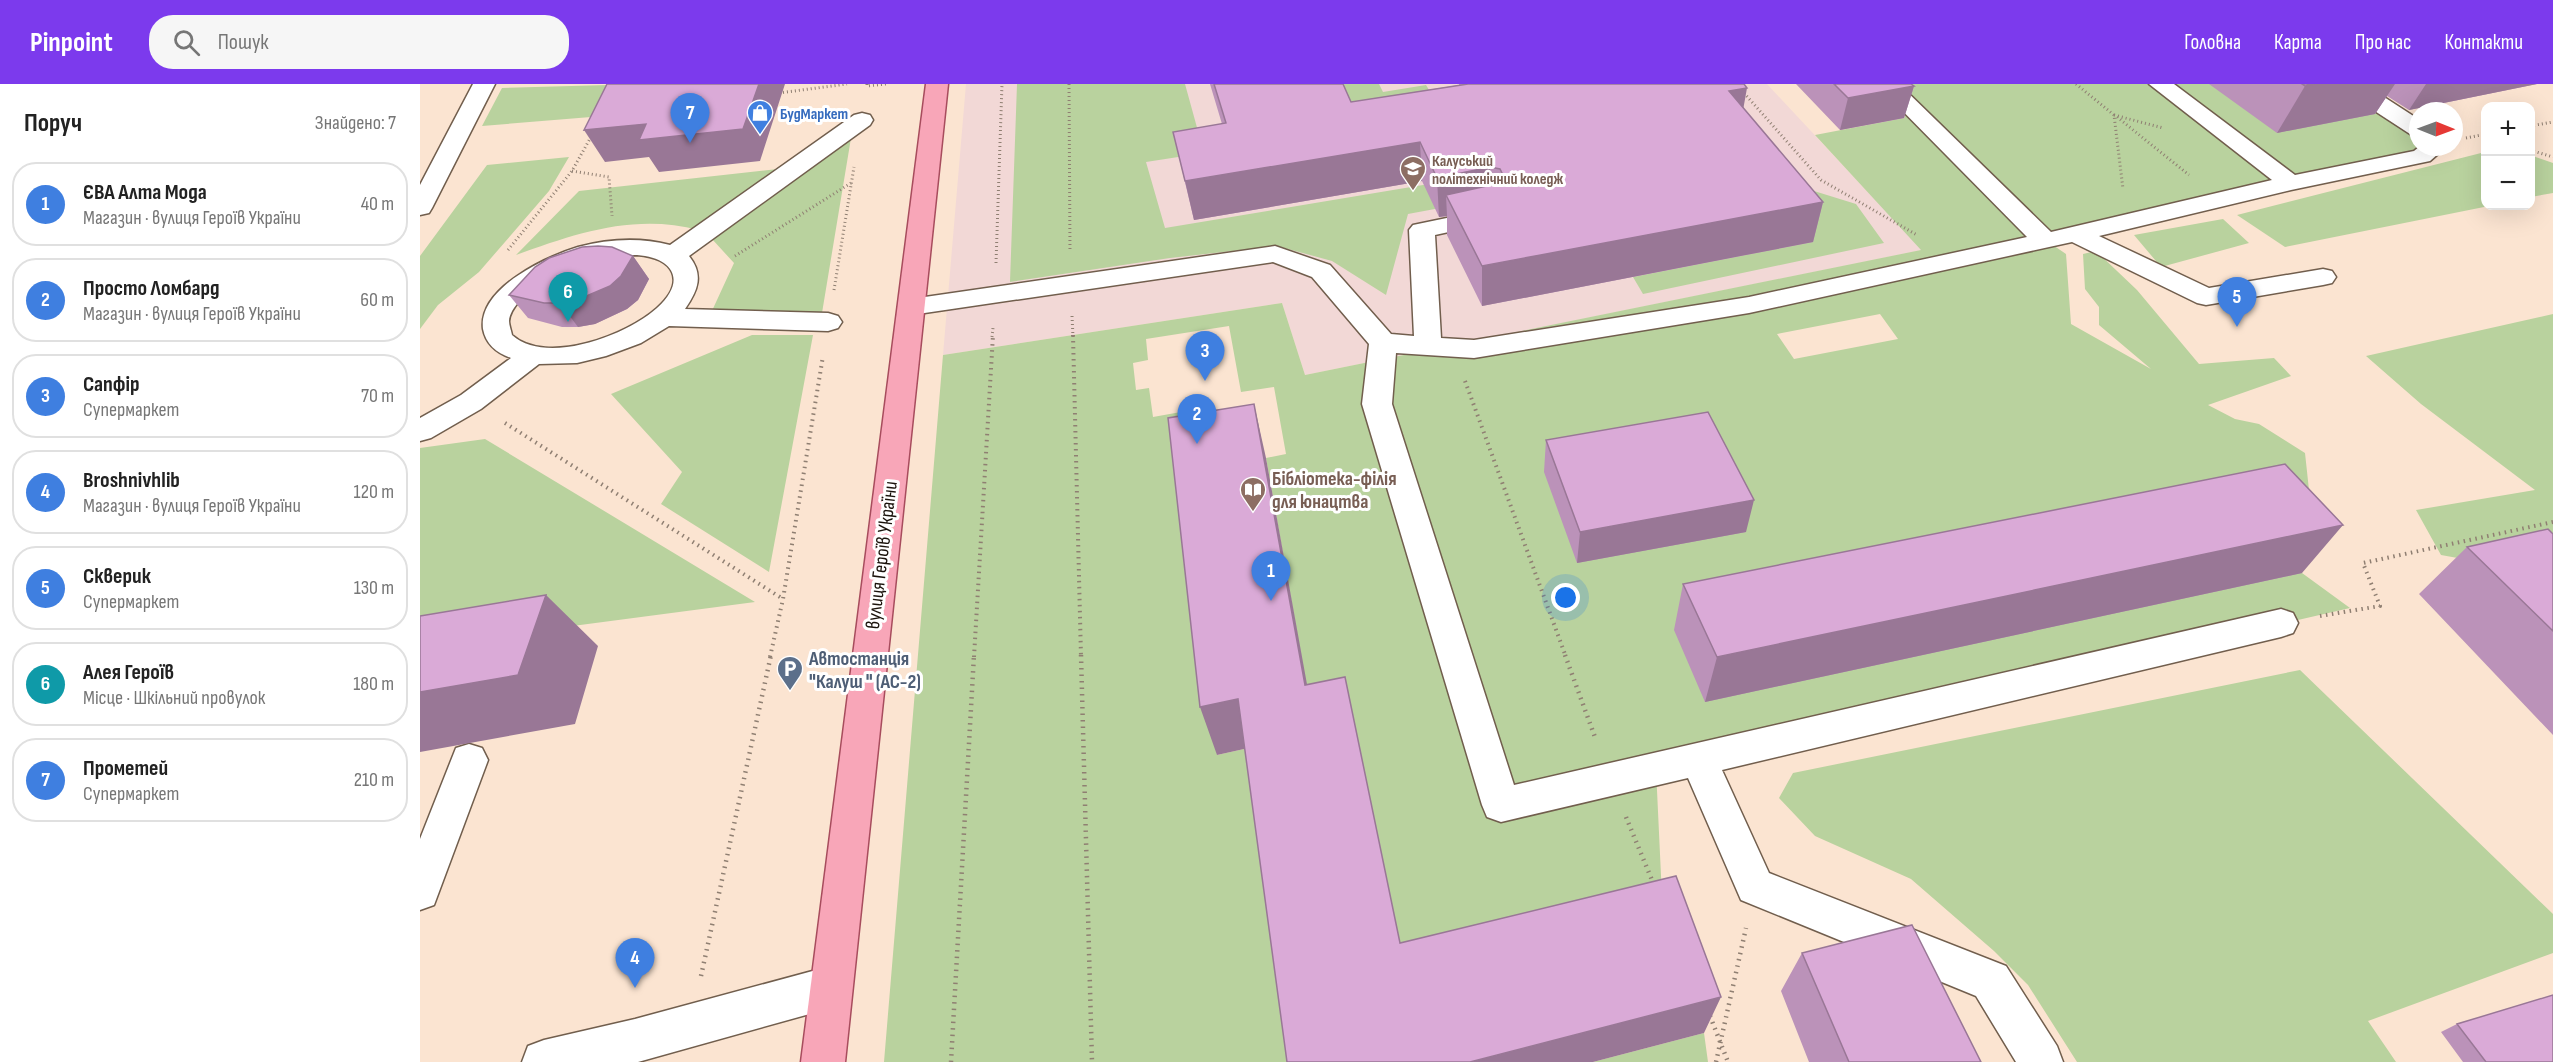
<!DOCTYPE html>
<html lang="uk">
<head>
<meta charset="utf-8">
<style>
	body { margin:0; font-family:"Sofia Sans Condensed",sans-serif; background:#f6f6f6; color:#222 }
	.controls { position:absolute; right:18px; top:18px; display:grid; overflow:hidden; border-radius:12px; box-shadow:0 6px 24px #0002 }
	.controls button { width:54px; height:54px; display:grid; place-items:center; padding:0; border:0; border-bottom:2px solid #e0e0e0; background:#fff; color:#222; font:30px sans-serif }
	.compass { position:absolute; left:1989px; top:18px; width:54px; height:54px; border-radius:50%; background:#fff; box-shadow:0 6px 24px #0002; rotate:91deg }
	.you { position:absolute; left:1146px; top:514px; width:21px; height:21px; margin:-15px; border:4px solid #fff; border-radius:50%; background:#1a73e8; box-shadow:0 0 0 9px #1a73e833 }
	.badge { display:grid; place-items:center; width:39px; height:39px; border-radius:50%; background:#7c3aed; color:#fff; font-size:20px; font-weight:700 }
	.pin { position:absolute; translate:-50% -50px; filter:drop-shadow(0 2px 3px #0008) }
	.pin::after { content:''; position:absolute; top:32px; width:21px; height:18px; background:inherit; clip-path:polygon(0 0,100% 0,50% 100%) }
	.list { margin:0; padding:0; list-style:none }
	h2 { display:flex; justify-content:space-between; align-items:center; height:78px; margin:0; padding:0 24px; font-size:26px }
	h2 small { font-size:20px; font-weight:400; color:#767676 }
	.list li { display:grid; grid-template-columns:39px 1fr auto; gap:18px; align-items:center; box-sizing:border-box; height:84px; margin:0 12px 12px; padding:0 12px; border:2px solid #e0e0e0; border-radius:24px }
	.list b { display:block; font-size:22px; white-space:nowrap }
	.list p { margin:0; font-size:20px; white-space:nowrap; color:#767676 }
	.list em { font-size:20px; font-style:normal; color:#767676 }
	.icon { flex:none; width:33px; height:33px; fill:none; stroke:currentColor; stroke-width:2; stroke-linecap:round; stroke-linejoin:round }
	.map { position:relative; flex:none; width:2133px; height:978px; overflow:hidden }
	header { display:flex; align-items:center; gap:36px; box-sizing:border-box; height:84px; padding:0 30px; background:#7c3aed; color:#fff }
	header strong { font-size:28px }
	nav { display:flex; gap:33px; margin-inline-start:auto; font-size:21px }
	.search { width:420px; height:54px; background:#f6f6f6; display:flex; align-items:center; gap:15px; box-sizing:border-box; padding:0 21px; border-radius:24px; color:#767676; font-size:22px }
	main { display:flex }
	aside { flex:1; background:#fff }
	.map>svg:first-child { display:block }
	.education { fill:#f2d8d6 }
	.green { fill:#b9d29e; fill-rule:evenodd }
	.lines { fill:none; stroke-linecap:round; stroke-linejoin:round }
	.minor-casing { stroke:#715e4d; stroke-width:3 }
	.major-casing { stroke:#a74c5d; stroke-width:3 }
	.path-far2 { stroke:#8f7f72; stroke-width:3; stroke-dasharray:1 3; stroke-linecap:butt }
	.path-far1 { stroke:#8f7f72; stroke-width:4; stroke-dasharray:1.5 4.5; stroke-linecap:butt }
	.path { stroke:#8f7f72; stroke-width:4.5; stroke-dasharray:1.5 5; stroke-linecap:butt }
	.minor { fill:#fff; fill-rule:evenodd }
	.major { fill:#f8a6b8; fill-rule:evenodd }
	.wall { fill:#bb92b9 }
	.shaded-wall { fill:#997796 }
	.building { fill:#daaad7; stroke:#997796; stroke-width:1.5 }
	.labels { text-anchor:middle; stroke-width:6; stroke-linejoin:round; paint-order:stroke }
	.far-shop-label { font-size:16px; font-weight:bold; fill:#366cbe; stroke:#fff; text-anchor:start }
	.far-education-label { font-size:16px; font-weight:bold; fill:#785e54; stroke:#fff; text-anchor:start }
	.education-label { font-size:20px; font-weight:bold; fill:#785e54; stroke:#fff; text-anchor:start }
	.street-label { font-size:20px; fill:#1b130c; stroke:#fff }
	.service-label { font-size:20px; font-weight:bold; fill:#4e5e75; stroke:#fff; text-anchor:start }
</style>
</head>
<body>
<header>
<strong>Pinpoint</strong>
<div class="search"><svg class="icon" aria-label="search" viewBox="0 0 24 24"><circle cx="10" cy="10" r="6"/><path d="M15 15l6 6"/></svg>Пошук</div>
<nav><a>Головна</a><a>Карта</a><a>Про нас</a><a>Контакти</a></nav>
</header>
<main>
<aside>
<h2>Поруч<small>Знайдено: 7</small></h2>
<ul class="list">
<li><span class="badge" style="background:#3f7fe0">1</span><div><b>ЄВА Алта Мода</b><p>Магазин · вулиця Героїв України</p></div><em>40 m</em></li>
<li><span class="badge" style="background:#3f7fe0">2</span><div><b>Просто Ломбард</b><p>Магазин · вулиця Героїв України</p></div><em>60 m</em></li>
<li><span class="badge" style="background:#3f7fe0">3</span><div><b>Сапфір</b><p>Супермаркет</p></div><em>70 m</em></li>
<li><span class="badge" style="background:#3f7fe0">4</span><div><b>Broshnivhlib</b><p>Магазин · вулиця Героїв України</p></div><em>120 m</em></li>
<li><span class="badge" style="background:#3f7fe0">5</span><div><b>Скверик</b><p>Супермаркет</p></div><em>130 m</em></li>
<li><span class="badge" style="background:#0f9aa8">6</span><div><b>Алея Героїв</b><p>Місце · Шкільний провулок</p></div><em>180 m</em></li>
<li><span class="badge" style="background:#3f7fe0">7</span><div><b>Прометей</b><p>Супермаркет</p></div><em>210 m</em></li>
</ul>
</aside>
<div class="map">
<svg width="2133" height="978" viewBox="0 0 2133 978">
	<rect width="100%" height="100%" fill="#fbe4d1"/>
	<path class="education" d="M546 0H1347L1502 166 885 291 862 219 523 271Z"/>
	<path class="green" d="M597 0H765L784 69 726 78 745 144 1063 91 1074 114 988 130 966 211 912 177 857 162 750 174 590 198Z
		M913 0H959L963 8 1006 1 1012 11 937 56Z
		M1302 0 1394 107 1436 120 1464 159 1223 210 1213 193 1392 158Z
		M1467 0H1929L1998 45V63H2014L1627 157 1646 170 1651 240 1731 285 1679 241V223L1665 205 1663 170 1676 167 1717 206 1779 280 1854 274 1871 292 1788 321 1815 335 1839 340 1885 369 1889 406 1882 489 1930 524 1236 685 1243 834 986 898 895 650 846 374 866 370 854 303 821 308 809 242 726 255 728 276 713 279 716 306 729 304 733 333 772 326 780 385 797 671 833 663 877 978H464L523 271 862 219 885 291 1501 166 1395 51 1484 34 1491 24ZM1460 230 1478 255 1374 275 1357 250Z
		M188 1 171 33 62 42 82 4Z
		M431 54 402 229H291L314 179 292 155Z
		M2065 68 2066 122H2069L1865 163 1817 131Z
		M2110 71 2133 79V109L2111 113Z
		M149 73 129 107 59 188 18 221 0 245V172L67 81Z
		M358 85 279 146C215 129 156 149 96 171L159 107Z
		M1803 135 1829 159 1741 183 1714 151Z
		M2133 230V496L2082 482 2021 471 1996 426 2115 406 2001 320 1946 272Z
		M332 251H393L349 488 241 420 262 388 191 310Z
		M65 355 335 518 0 562V364Z
		M1880 586 2133 830V869L1948 937 1976 978H1657L1608 901 1574 867 1491 795 1395 752 1359 714 1373 689Z
		M1284 949 1288 978H1173Z"/>
	<g class="lines">
		<defs>
			<path id="minor" d="M53 0H75L12 124 9 129 0 131V101Z
				M1456 0H1479L1631 148 1852 96 1729 0H1754L1875 91 1994 67 1999 63H2026L2010 77 1871 106 1679 152 1789 204 1903 185 1912 187 1916 193 1912 199 1903 201 1786 221 1777 219 1652 158 1329 229 1054 274 976 269 972 320 1094 701 1861 525 1873 529 1878 539 1873 549 1861 553 1302 686 1349 789 1586 882 1637 962 1643 978H1596L1556 912 1321 816 1268 694 1081 738 1067 733 1062 721 942 320 949 260 892 193 853 178 491 231 482 229 478 223 482 217 491 215 855 162 910 181 971 250 994 252 989 146 993 141 1070 125 1079 127 1082 132 1079 137 1015 151 1021 254 1054 256 1329 213 1607 153Z
				M1918 0H1944L1998 35V52L1990 50 1921 5Z
				M442 29 450 31 453 36 450 41 269 172C284 191 278 206 265 225L408 229 418 232 422 238 418 244 408 247 249 242 221 259 186 272 157 279 119 280 61 325 11 354 0 357V334L41 311 91 274C77 269 66 261 63 245 58 204 126 173 158 163 188 155 220 153 250 161L434 31ZM217 171C254 174 267 197 237 224 207 251 127 282 92 251 91 246 89 241 89 237 92 209 151 181 175 175 188 171 203 171 217 171Z
				M49 660 62 664 68 676 14 821 0 826V755L36 664Z
				M411 882 426 888 432 903 426 918 411 924 218 978H102L108 962 124 956 215 935Z"/>
			<path id="major" d="M506 0H528L425 978H381Z"/>
		</defs>
		<use href="#minor" class="minor-casing"/>
		<use href="#major" class="major-casing"/>
		<path class="path-far2" d="M447 0V2L466 0
			M649 0 650 168
			M1656 0 1694 31 1703 105
			M359 9 427 0
			M1324 9 1401 96 1497 151
			M1694 31 1743 44
			M1697 33 1769 91
			M2110 42 2133 38
			M2046 54 2066 50
			M2110 66 2133 73
			M152 87 189 93 192 132
			M88 166 152 87 172 51
			M315 172 431 99
			M576 179 582 0
			M414 206 434 83
			M652 232 653 253
			M572 253 573 244"/>
		<path class="path-far1" d="M653 251 661 573
			M1045 297 1146 573
			M85 339 363 515
			M1900 532 1960 522 1943 479 2133 438
			M350 573 363 515 403 272
			M554 573 573 251"/>
		<path class="path" d="M661 571 672 978
			M1145 571 1176 656
			M1206 733 1234 801
			M281 892 351 571
			M1290 932 1308 978
			M531 978 554 571
			M1296 978 1326 844"/>
		<use href="#minor" class="minor"/>
		<use href="#major" class="major"/>
	</g>
	<path class="wall" d="M790 0H923L931 18 1039 1V0H1324L1323 25 1403 118 1393 158 1062 222 1027 151V132L1019 133 1002 97 774 136 753 48 802 40Z
		M1376 0H1491L1494 2 1484 34 1420 46Z
		M1789 0H2117L1989 26 1967 12 1955 30 1857 49Z
		M213 172 229 195 218 216 207 225 175 240 158 243H142L108 234 89 211Z
		M1126 356 1326 448 1157 479 1124 388Z
		M2133 450V651L1999 510 2047 463Z
		M1882 489 1285 618 1254 546 1263 500Z
		M1382 869 1561 978H1389L1361 907Z
		M2037 940 2133 978H2043L2021 948Z"/>
	<path class="shaded-wall" d="M339 0H365L340 77 239 88 229 73 185 78 164 46Z
		M1894 0H1975L1955 30 1857 49 1885 2Z
		M2006 0H2117L1989 26Z
		M1494 2 1484 34 1420 46 1428 14Z
		M1327 4 1320 43 1309 7Z
		M1000 58 1002 97 774 136 765 97Z
		M1070 83V123L1026 111 1027 132 1019 133 1017 94Z
		M1403 118 1393 158 1062 222V182Z
		M213 172 229 195 218 216 207 225 175 240 158 243 140 219Z
		M834 320 846 374 896 650 885 601Z
		M1334 416 1326 448 1157 479 1160 448Z
		M1923 441 1882 489 1285 618 1297 573Z
		M126 511 178 562 155 640 0 668V608Z
		M818 615 833 663 797 671 780 623Z
		M1301 913 1284 949 1173 978H1050Z"/>
	<path class="building" d="M187 0H339L323 45 219 56 226 40 164 46Z
		M794 0H923L931 18 1048 0H1324L1327 4 1309 7 1403 118 1062 182 1026 111 1080 99 1084 93 1080 85 1070 83 1017 94 1000 58 765 97 753 48 806 39Z
		M1414 0H1491L1494 2 1428 14Z
		M1882 0H1894L1885 2Z
		M178 162 192 163 213 172 201 192 190 202 157 216 140 219H124L89 211 115 183 129 174 162 163Z
		M834 320 885 601 925 593 980 859 1256 792 1301 913 1050 978H867L818 615 780 623 748 334Z
		M1288 328 1334 416 1160 448 1126 356Z
		M1865 380 1923 441 1297 573 1263 500Z
		M2128 445 2133 450V547L2047 463Z
		M126 511 98 591 0 608V532Z
		M1492 841 1561 978H1429L1382 869Z
		M2133 911V978H2066L2037 940Z"/>
	<defs>
		<symbol id="shop-pin" viewBox="-11 -11 22 30"><path d="M0 17L-7.5 6A9.5 9.5 0 1 1 7.5 6Z" fill="#3f7fe0" stroke="#fff"/><path d="M-5-2.5h2.3a2.7 3.5 0 0 1 5.4 0H5L5.5 6h-11ZM-1.5-2.5h3a1.5 2.3 0 0 0-3 0Z" fill="#fff"/></symbol>
		<symbol id="university-pin" viewBox="-11 -11 22 30"><path d="M0 17L-7.5 6A9.5 9.5 0 1 1 7.5 6Z" fill="#8d6e63" stroke="#fff"/><path d="M0-5L7-2L0 1L-7-2ZM-4 1L0 2.5L4 1V4Q0 6-4 4Z" fill="#fff"/></symbol>
		<symbol id="library-pin" viewBox="-11 -11 22 30"><path d="M0 17L-7.5 6A9.5 9.5 0 1 1 7.5 6Z" fill="#8d6e63" stroke="#fff"/><path d="M-6-4Q-3-5.5-.7-3.5V5Q-3 3-6 4ZM6-4Q3-5.5 .7-3.5V5Q3 3 6 4Z" fill="#fff"/></symbol>
		<symbol id="parking-pin" viewBox="-11 -11 22 30"><path d="M0 17L-7.5 6A9.5 9.5 0 1 1 7.5 6Z" fill="#5c6f8a" stroke="#fff"/><path d="M-3.5-5.5H1a3.5 3.5 0 0 1 0 7H-1V5.5H-3.5ZM-1-3.4V-.6H.8a1.4 1.4 0 0 0 0-2.8Z" fill="#fff"/></symbol>
	</defs>
	<g fill-rule="evenodd">
		<use href="#shop-pin" x="325" y="14" width="30" height="40"/>
		<use href="#university-pin" x="978" y="70" width="30" height="40"/>
		<use href="#library-pin" x="818" y="391" width="30" height="40"/>
		<use href="#parking-pin" x="355" y="570" width="30" height="40"/>
	</g>
	<g class="labels">
		<g class="far-shop-label">
			<text x="360" y="35">БудМаркет</text>
		</g>
		<g class="far-education-label">
			<text x="1012" y="82">Калуський<tspan x="1012" dy="18">політехнічний коледж</tspan></text>
		</g>
		<g class="education-label">
			<text x="852" y="401">Бібліотека-філія<tspan x="852" dy="23">для юнацтва</tspan></text>
		</g>
		<g class="street-label">
			<text transform="translate(461 471) rotate(-83)" y="7">вулиця Героїв України</text>
		</g>
		<g class="service-label">
			<text x="389" y="581">Автостанція<tspan x="389" dy="23">"Калуш " (АС-2)</tspan></text>
		</g>
	</g>
</svg>
<div class="controls">
<button>+</button>
<button>−</button>
</div>
<svg class="compass" viewBox="-18 -18 36 36"><path d="M0-13l5 13h-10z" fill="#e53935"/><path d="M0 13l5-13h-10z" fill="#767676"/></svg>
<div class="you"></div>
<div class="pin badge" style="left:851px;top:517px;background:#3f7fe0">1</div>
<div class="pin badge" style="left:777px;top:360px;background:#3f7fe0">2</div>
<div class="pin badge" style="left:785px;top:297px;background:#3f7fe0">3</div>
<div class="pin badge" style="left:215px;top:904px;background:#3f7fe0">4</div>
<div class="pin badge" style="left:1817px;top:243px;background:#3f7fe0">5</div>
<div class="pin badge" style="left:148px;top:238px;background:#0f9aa8">6</div>
<div class="pin badge" style="left:270px;top:59px;background:#3f7fe0">7</div>
</div>
</main>
</body>
</html>
